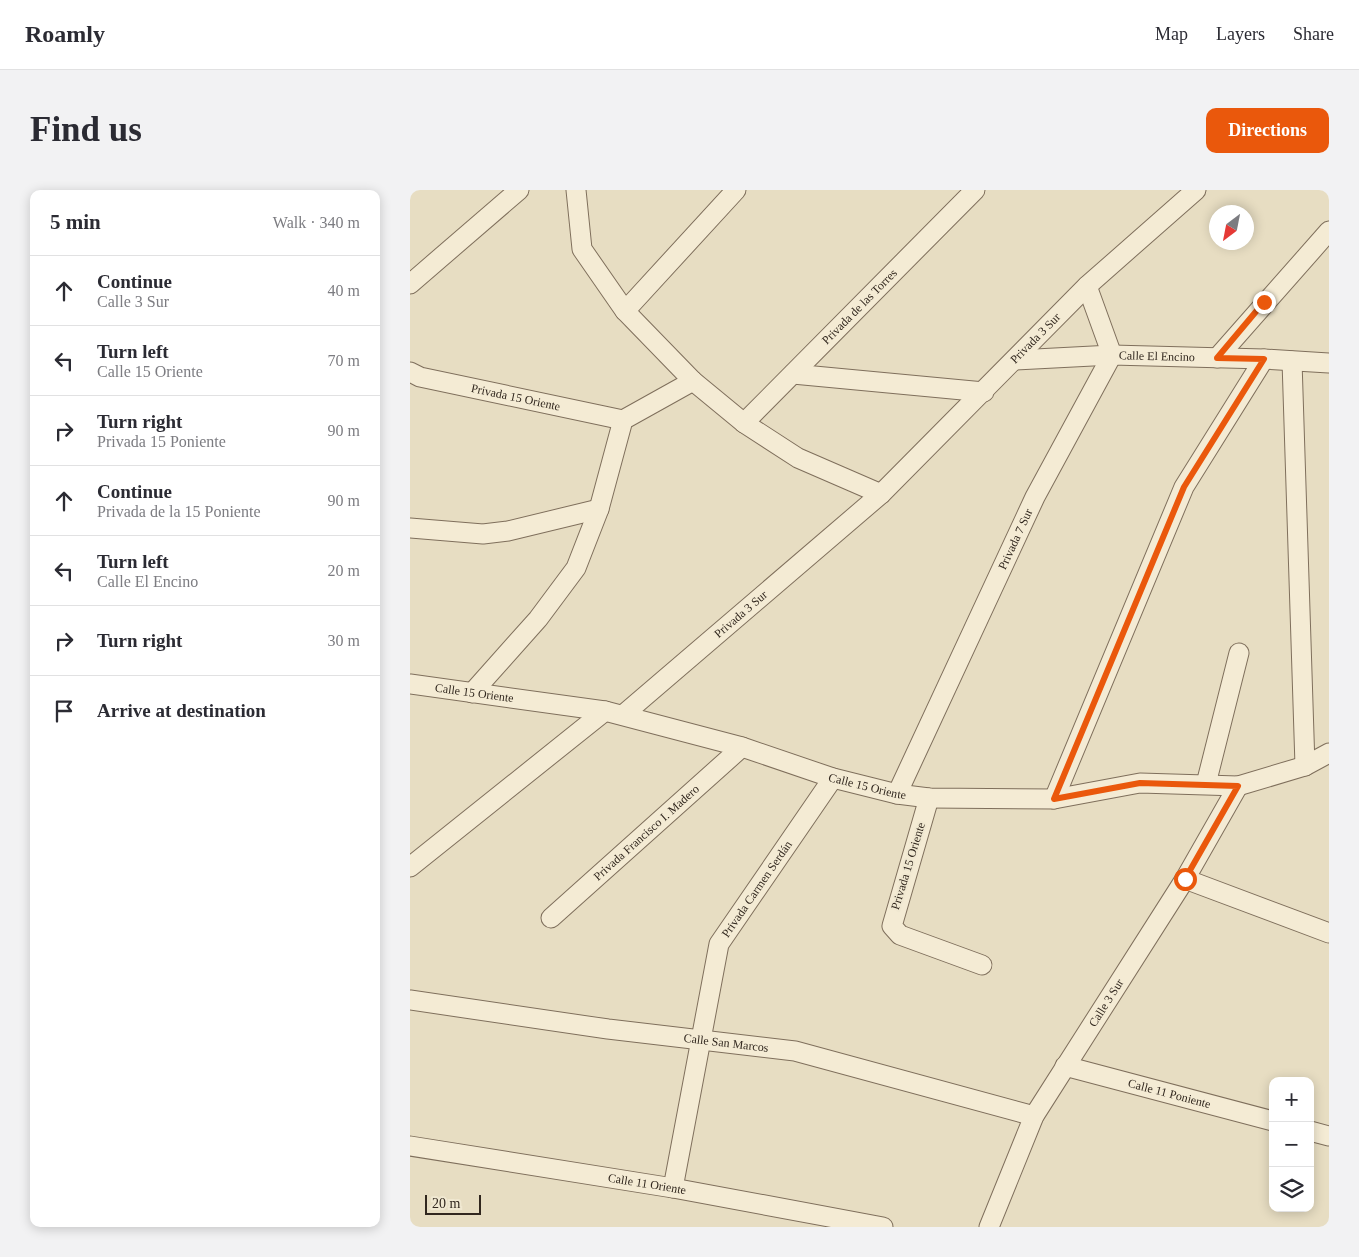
<!DOCTYPE html>
<html lang="en">
<head>
<meta charset="utf-8">
<style>
	body { margin:0; font-family:"Times New Roman",serif; background:#f2f2f3; color:#2b2b33 }
	.controls { position:absolute; right:15px; bottom:15px; display:grid; overflow:hidden; border-radius:10px; box-shadow:0 2px 12px #0003 }
	.controls button { width:45px; height:45px; display:grid; place-items:center; padding:0; border:0; border-bottom:1px solid #e1e1e2; background:#fff; color:#2b2b33; font:25px sans-serif }
	.compass { position:absolute; left:799px; top:15px; width:45px; height:45px; border-radius:50%; background:#fff; box-shadow:0 2px 12px #0003; rotate:212deg }
	.scale { position:absolute; left:15px; bottom:12px; width:56px; box-sizing:border-box; padding-left:5px; border:2px solid #31271e; border-top:0; font-size:14px; line-height:18px; white-space:nowrap; color:#31271e; -webkit-text-stroke:4px #f0e8d1; paint-order:stroke }
	.stop { position:absolute; width:15px; height:15px; margin:-11px; border:4px solid #ea580c; border-radius:50%; background:#fff }
	.stop.end { background:#ea580c; border-color:#fff; box-shadow:0 1px 5px #0008 }
	.list { margin:0; padding:0; list-style:none }
	h2 { display:flex; justify-content:space-between; align-items:center; height:65px; margin:0; padding:0 20px; font-size:21px }
	h2 small { font-size:16px; font-weight:400; color:#7c7c81 }
	.list li { display:grid; grid-template-columns:32px 1fr auto; gap:15px; align-items:center; box-sizing:border-box; height:70px; padding:0 20px; border-top:1px solid #e1e1e2 }
	.list b { display:block; font-size:19px; white-space:nowrap }
	.list p { margin:0; font-size:16px; white-space:nowrap; color:#7c7c81 }
	.list em { font-size:16px; font-style:normal; color:#7c7c81 }
	.icon { flex:none; width:28px; height:28px; fill:none; stroke:currentColor; stroke-width:2; stroke-linecap:round; stroke-linejoin:round }
	.map { position:relative; flex:none; width:919px; height:1037px; overflow:hidden; border-radius:10px }
	header { display:flex; align-items:center; gap:30px; box-sizing:border-box; height:70px; padding:0 25px; background:#fff; border-bottom:1px solid #e1e1e2 }
	header strong { font-size:24px }
	nav { display:flex; gap:28px; margin-inline-start:auto; font-size:18px }
	.intro { display:flex; align-items:center; justify-content:space-between; box-sizing:border-box; height:120px; padding:0 30px }
	h1 { margin:0; font-size:35px }
	.button { padding:12px 22px; border-radius:10px; background:#ea580c; color:#fff; font-size:18px; font-weight:700 }
	main { display:flex; gap:30px; padding:0 30px }
	aside { flex:1; background:#fff; border-radius:10px; box-shadow:0 2px 12px #0003 }
	.map>svg:first-child { display:block }
	.lines { fill:none; stroke-linecap:round; stroke-linejoin:round }
	.minor-casing { stroke:#7f6f5c; stroke-width:21 }
	.minor { stroke:#f4ebd4; stroke-width:19 }
	.route { stroke:#ea580c; stroke-width:6 }
	.labels { text-anchor:middle; stroke-width:4; stroke-linejoin:round; paint-order:stroke }
	.street-label { font-size:12px; fill:#31271e; stroke:#f0e8d1 }
</style>
</head>
<body>
<header>
<strong>Roamly</strong>
<nav><a>Map</a><a>Layers</a><a>Share</a></nav>
</header>
<div class="intro"><h1>Find us</h1><a class="button">Directions</a></div>
<main>
<aside>
<h2>5 min<small>Walk · 340 m</small></h2>
<ul class="list">
<li><svg class="icon" aria-label="ahead" viewBox="0 0 24 24"><path d="M12 20V5M6 11l6-6 6 6"/></svg><div><b>Continue</b><p>Calle 3 Sur</p></div><em>40 m</em></li>
<li><svg class="icon" aria-label="left" viewBox="0 0 24 24"><path d="M17 20v-9H6M10 6l-5 5 5 5"/></svg><div><b>Turn left</b><p>Calle 15 Oriente</p></div><em>70 m</em></li>
<li><svg class="icon" aria-label="right" viewBox="0 0 24 24"><path d="M7 20v-9h11M14 6l5 5-5 5"/></svg><div><b>Turn right</b><p>Privada 15 Poniente</p></div><em>90 m</em></li>
<li><svg class="icon" aria-label="ahead" viewBox="0 0 24 24"><path d="M12 20V5M6 11l6-6 6 6"/></svg><div><b>Continue</b><p>Privada de la 15 Poniente</p></div><em>90 m</em></li>
<li><svg class="icon" aria-label="left" viewBox="0 0 24 24"><path d="M17 20v-9H6M10 6l-5 5 5 5"/></svg><div><b>Turn left</b><p>Calle El Encino</p></div><em>20 m</em></li>
<li><svg class="icon" aria-label="right" viewBox="0 0 24 24"><path d="M7 20v-9h11M14 6l5 5-5 5"/></svg><div><b>Turn right</b></div><em>30 m</em></li>
<li><svg class="icon" aria-label="arrive" viewBox="0 0 24 24"><path d="M6 21V4h12l-3 4 3 4H6"/></svg><div><b>Arrive at destination</b></div></li>
</ul>
</aside>
<div class="map">
<svg width="919" height="1037" viewBox="0 0 919 1037">
	<rect width="100%" height="100%" fill="#e7ddc2"/>
	<g class="lines">
		<defs>
			<g id="minor">
				<path d="M166 0 172 59 215 121 283 191 334 233 388 268 471 304"/>
				<path d="M0 94 109 0"/>
				<path d="M215 121 326 0"/>
				<path d="M807 168 919 41"/>
				<path id="s1" d="M605 170 702 165 854 169 919 173"/>
				<path d="M882 171 895 576"/>
				<path id="s2" d="M0 182 10 187 213 230"/>
				<path d="M383 184 574 202"/>
				<path id="s3" d="M334 233 565 0"/>
				<path d="M0 338 73 344 98 341 189 319"/>
				<path id="s4" d="M0 494 195 521 332 557 423 588 487 604 519 608 644 609 730 593 828 596 895 576 919 563"/>
				<path d="M62 503 128 429 166 378 189 319 213 230 283 191"/>
				<path id="s5" d="M213 525 471 304 677 96 786 0"/>
				<path d="M796 594 829 463"/>
				<path id="s6" d="M487 604 625 307 702 165 677 96"/>
				<path d="M519 608 482 736 490 745 572 775"/>
				<path d="M644 609 774 297 854 169"/>
				<path d="M0 677 195 521"/>
				<path d="M775 689 919 743"/>
				<path id="s7" d="M141 728 332 557"/>
				<path id="s8" d="M0 810 198 839 385 861 624 926"/>
				<path id="s9" d="M655 876 863 931"/>
				<path d="M900 941 919 946"/>
				<path id="s10" d="M0 956 263 998 473 1037"/>
				<path id="s11" d="M263 998 309 754 423 588"/>
				<path id="s12" d="M579 1037 624 926 775 689 828 596"/>
			</g>
		</defs>
		<use href="#minor" class="minor-casing"/>
		<use href="#minor" class="minor"/>
	</g>
	<g class="lines">
		<path class="route" d="M775 689 828 596 730 593 644 609 774 297 854 169 807 168 854 112"/>
	</g>
	<g class="labels">
		<g class="street-label">
			<text dy="4" stroke="none"><textPath href="#s3" startOffset="164">Privada de las Torres</textPath></text>
			<text dy="4" stroke="none"><textPath href="#s5" startOffset="559">Privada 3 Sur</textPath></text>
			<text dy="4" stroke="none"><textPath href="#s1" startOffset="142">Calle El Encino</textPath></text>
			<text dy="4" stroke="none"><textPath href="#s2" startOffset="109">Privada 15 Oriente</textPath></text>
			<text dy="4" stroke="none"><textPath href="#s6" startOffset="281">Privada 7 Sur</textPath></text>
			<text dy="4" stroke="none"><textPath href="#s5" startOffset="155">Privada 3 Sur</textPath></text>
			<text dy="4" stroke="none"><textPath href="#s4" startOffset="65">Calle 15 Oriente</textPath></text>
			<text dy="4" stroke="none"><textPath href="#s4" startOffset="470">Calle 15 Oriente</textPath></text>
			<text dy="4" stroke="none"><textPath href="#s7" startOffset="128">Privada Francisco I. Madero</textPath></text>
			<text transform="translate(498 676) rotate(-73)" y="4">Privada 15 Oriente</text>
			<text dy="4" stroke="none"><textPath href="#s11" startOffset="315">Privada Carmen Serdán</textPath></text>
			<text dy="4" stroke="none"><textPath href="#s12" startOffset="254">Calle 3 Sur</textPath></text>
			<text dy="4" stroke="none"><textPath href="#s8" startOffset="319">Calle San Marcos</textPath></text>
			<text dy="4" stroke="none"><textPath href="#s9" startOffset="108">Calle 11 Poniente</textPath></text>
			<text dy="4" stroke="none"><textPath href="#s10" startOffset="240">Calle 11 Oriente</textPath></text>
		</g>
	</g>
</svg>
<div class="controls">
<button>+</button>
<button>−</button>
<button><svg class="icon" aria-label="layers" viewBox="0 0 24 24"><path d="M12 4l9 5-9 5-9-5zM3 14l9 5 9-5"/></svg></button>
</div>
<svg class="compass" viewBox="-18 -18 36 36"><path d="M0-13l5 13h-10z" fill="#e53935"/><path d="M0 13l5-13h-10z" fill="#7c7c81"/></svg>
<div class="scale">20 m</div>
<div class="stop" style="left:775px;top:689px"></div>
<div class="stop end" style="left:854px;top:112px"></div>
</div>
</main>
</body>
</html>
